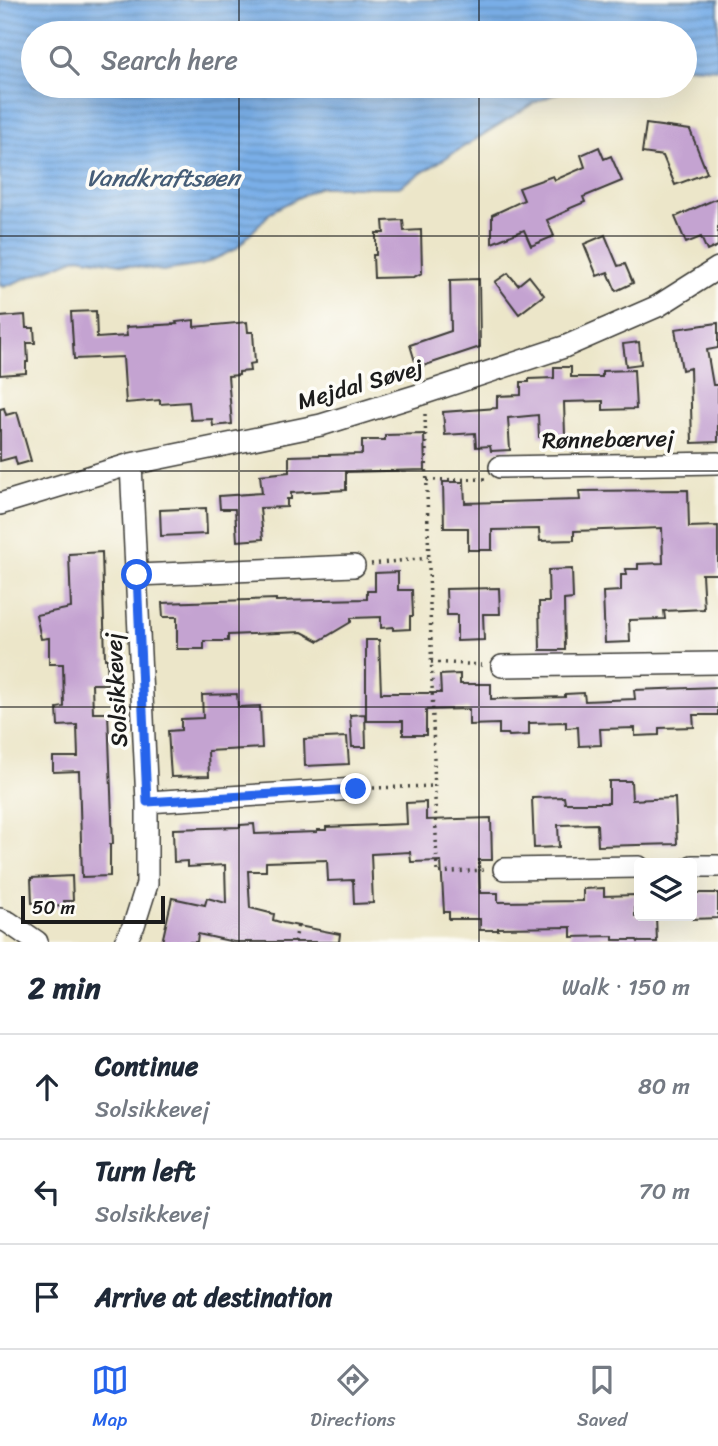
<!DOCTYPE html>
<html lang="en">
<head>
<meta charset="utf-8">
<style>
	body { margin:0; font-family:Sriracha,sans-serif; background:#f6f6f7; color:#1f2937 }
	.controls { position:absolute; right:21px; bottom:21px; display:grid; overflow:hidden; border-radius:7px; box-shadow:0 7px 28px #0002 }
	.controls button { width:63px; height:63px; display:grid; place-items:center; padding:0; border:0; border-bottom:2px solid #e0e1e3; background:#fff; color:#1f2937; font:35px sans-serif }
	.scale { position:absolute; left:21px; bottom:18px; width:144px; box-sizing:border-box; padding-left:7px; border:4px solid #1c1c1c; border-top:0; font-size:19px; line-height:24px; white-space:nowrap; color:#1c1c1c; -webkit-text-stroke:5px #fdfcf7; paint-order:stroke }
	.stop { position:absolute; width:21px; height:21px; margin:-16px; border:5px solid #2563eb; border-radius:50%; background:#fff }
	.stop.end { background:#2563eb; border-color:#fff; box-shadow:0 2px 7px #0008 }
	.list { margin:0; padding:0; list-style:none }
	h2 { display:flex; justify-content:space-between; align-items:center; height:91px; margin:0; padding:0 28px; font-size:30px }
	h2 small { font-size:23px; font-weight:400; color:#747a83 }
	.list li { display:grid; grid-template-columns:46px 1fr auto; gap:21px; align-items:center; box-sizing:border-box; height:105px; padding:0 28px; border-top:2px solid #e0e1e3 }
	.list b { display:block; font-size:26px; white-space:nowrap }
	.list p { margin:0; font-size:23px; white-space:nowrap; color:#747a83 }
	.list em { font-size:23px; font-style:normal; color:#747a83 }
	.icon { flex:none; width:38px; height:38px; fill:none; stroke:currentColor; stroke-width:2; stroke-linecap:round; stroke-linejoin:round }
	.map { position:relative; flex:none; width:718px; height:942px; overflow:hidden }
	.search { position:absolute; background:#fff; box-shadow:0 7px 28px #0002; left:21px; right:21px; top:21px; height:77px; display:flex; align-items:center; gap:18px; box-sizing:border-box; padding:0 24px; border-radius:38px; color:#747a83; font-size:26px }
	.sheet { height:406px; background:#fff }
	nav { display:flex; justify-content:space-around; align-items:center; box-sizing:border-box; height:98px; border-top:2px solid #e0e1e3; background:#fff; font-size:19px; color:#747a83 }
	nav a { display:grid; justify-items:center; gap:4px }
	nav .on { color:#2563eb }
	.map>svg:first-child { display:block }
	.water { fill:url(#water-rules); stroke:#4b6682; stroke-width:2 }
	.building { fill:#c4a3d1 }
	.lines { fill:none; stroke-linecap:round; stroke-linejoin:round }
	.minor-casing { stroke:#3b3a36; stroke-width:24 }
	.path { stroke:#3b3a36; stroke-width:3.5; stroke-dasharray:2 5; stroke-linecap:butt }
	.minor { stroke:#fff; stroke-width:21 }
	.route { stroke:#2563eb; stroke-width:9 }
	.grid { fill:none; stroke:#1c1c1c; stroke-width:2; stroke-opacity:0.55 }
	.labels { text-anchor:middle; stroke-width:7; stroke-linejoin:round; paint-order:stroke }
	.street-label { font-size:23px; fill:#1c1c1c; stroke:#fdfcf7 }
	.water-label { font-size:24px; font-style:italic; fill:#465e78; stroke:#fdfcf7 }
</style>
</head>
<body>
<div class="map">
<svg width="718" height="942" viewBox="0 0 718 942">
	<defs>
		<pattern id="water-rules" width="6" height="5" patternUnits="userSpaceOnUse" patternTransform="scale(1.75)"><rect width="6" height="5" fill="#7aafe8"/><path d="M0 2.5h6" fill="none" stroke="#638ebb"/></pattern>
	</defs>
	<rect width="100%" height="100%" fill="#fdfcf7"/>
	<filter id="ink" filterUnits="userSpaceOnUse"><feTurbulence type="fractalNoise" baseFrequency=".0143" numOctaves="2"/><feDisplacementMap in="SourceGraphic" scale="14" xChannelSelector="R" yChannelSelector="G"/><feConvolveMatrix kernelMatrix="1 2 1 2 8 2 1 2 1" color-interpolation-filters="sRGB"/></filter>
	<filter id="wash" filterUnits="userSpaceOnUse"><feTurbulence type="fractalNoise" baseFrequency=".00686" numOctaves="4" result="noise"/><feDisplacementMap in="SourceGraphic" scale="28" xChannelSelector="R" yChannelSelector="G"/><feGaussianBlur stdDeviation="1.57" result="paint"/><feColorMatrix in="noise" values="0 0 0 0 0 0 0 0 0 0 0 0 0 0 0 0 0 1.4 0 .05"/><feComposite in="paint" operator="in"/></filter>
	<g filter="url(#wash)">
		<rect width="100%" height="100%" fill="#ece6c9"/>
		<path class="water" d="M0 0H718V69L685 67V33H33V86H574L534 103 399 187H319L272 211 236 249 202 265 163 271 79 257 4 287 0 285Z"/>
		<g id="blocks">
			<path class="building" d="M646 124 690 130 707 173 675 185 663 156 642 153Z
				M599 147 604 159 611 156 622 181 583 197 585 202 568 209 569 210 547 220 554 236 531 246 524 230 492 243V215L524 200 519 188 553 176 555 180 585 167 581 155Z
				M718 198V246L707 251 701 237 686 243 675 217Z
				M403 220 404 231 421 230 422 273 414 277 374 278 373 255H376V233H384L383 221Z
				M605 235 618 266 625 264 633 283 616 291 608 272 597 276 584 244Z
				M508 273 518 285 529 276 544 295 519 314 495 282Z
				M479 279 480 347 417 368 410 345 451 331 450 280Z
				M96 311 97 338 127 336 126 327 177 324 176 322 194 320V327L247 322 248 332H253L255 363 249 364 250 371 239 372V375L228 376 232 424 213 426 212 419 191 420 189 402 160 404V400L126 403 123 357 74 359 71 312Z
				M25 315 26 328H34L35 343H27L28 362H26V373L0 375V317Z
				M718 323V348L707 350 713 385H718V442L692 443 690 368 682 370 675 329Z
				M639 342 641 364 626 366 623 344Z
				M554 367H571V377H602V371L634 370 636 409 603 410V401L564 402 565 436 539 437 538 415 508 418 510 450 491 451 490 446 476 447 475 433 445 435 443 412 497 408V396L521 395V382H529V379L554 378Z
				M4 408 6 415 17 412 31 461 17 465 15 457 0 461V409Z
				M424 434 425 470 346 472V490L291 493V499H287V507L260 508 263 539 237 541 235 509H220L219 496 262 493 260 475 289 472V456L362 454V440H385V435Z
				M443 482H464L465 503 580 500 579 491 688 490 689 527 718 526V574H702L704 609 664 611 665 619 629 620 630 642 605 643 603 592 621 591V575H627L626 569H638V564L663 563 662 528 574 531V540L540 541 539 529 492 530V550H468V528H444Z
				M206 508 207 534 161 536 160 510Z
				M102 552 105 659H107L108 684H92L93 713H108L113 844H110V876L82 877 79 771 53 772V757H78L77 725 58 726 57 708 64 707 63 664H49V638L41 639 36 615 71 608 69 554Z
				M572 569 573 599 564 600 565 650H540L539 602H549L548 570Z
				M398 572V590H412L413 616H410V629L393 630V627L381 628V617L351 618V622L319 641 302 632 228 635V641H204V649H177V617H163L162 603 276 599V601L367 599V591H375V573Z
				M499 588 500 614H483L484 640 457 641V615H447L446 589Z
				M366 640H379L381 693H441L440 675 460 674V684H491V699L565 697V694L584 693 585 701 635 699 634 690 718 687V715H693L694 727 659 728V735L635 736V728L600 729 601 745 579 746 578 727 566 728V722L529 723V735L509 736 508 734H499V724L469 725V709L426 710V735H403V721H366Z
				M237 694 238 707 260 706 262 748 208 751 209 776 171 777 168 731 181 730V719L203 718 202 695Z
				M365 714 366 747H352L350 715Z
				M347 737 349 764 305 766 304 739Z
				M609 781H631L632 800 675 798 677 844 598 846 597 824 558 825 559 847 534 848 532 798 564 797 565 803H609Z
				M426 802V820L491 818 492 860H479L480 893H498V902L583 901V889L604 888V896L635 895V916H656L657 942H638L637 940H613V936L571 937V927L498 928V930H480V919H449V912H444L441 861 411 862 410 852 371 854 373 903 354 904 353 880 328 881 327 860 266 862V871H248L250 908 274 914 273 920 283 923 340 934 339 942H234L198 934 197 942H162L172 898 205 905 207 898 226 903 225 865 187 867V861L174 862 173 829 240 827V825L254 824 255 834 317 832V830H326V827L407 824 406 803Z
				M72 876 73 901H64V906L47 907V903H32L31 878Z
				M692 893H718V918L692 919Z"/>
		</g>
	</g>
	<g filter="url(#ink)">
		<use href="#blocks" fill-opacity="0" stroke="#3b3a36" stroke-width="2"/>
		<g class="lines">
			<defs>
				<path id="minor" d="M500 467 718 463
					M0 504 131 464 321 425 425 393 564 347 658 306 718 268
					M137 575 354 566
					M502 666 718 663
					M147 802 356 789
					M692 866H718
					M504 869 639 867
					M0 919 8 922 37 942
					M125 942 134 925 147 884V802L131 464"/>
			</defs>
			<use href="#minor" class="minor-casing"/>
			<path class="path" d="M425 414 437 873 484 870
				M427 480 486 479
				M371 564 428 558
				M431 662 484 665
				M373 788 434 786
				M295 942 298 924"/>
			<use href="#minor" class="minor"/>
		</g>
	</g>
	<g class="lines" filter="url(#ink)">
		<path class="route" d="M137 575 147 802 356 789"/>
	</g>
	<path class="grid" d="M239 0V33M479 0V33M239 86V942M479 86V942M0 236H718M0 471H718M0 707H718"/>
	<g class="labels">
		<g class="street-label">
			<text transform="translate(360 384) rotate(-16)" y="8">Mejdal Søvej</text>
			<text transform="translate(608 439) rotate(-1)" y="8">Rønnebærvej</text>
			<text transform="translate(116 690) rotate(-93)" y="8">Solsikkevej</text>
		</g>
		<g class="water-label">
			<text x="163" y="186">Vandkraftsøen</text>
		</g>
	</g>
</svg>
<div class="controls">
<button><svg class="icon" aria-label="layers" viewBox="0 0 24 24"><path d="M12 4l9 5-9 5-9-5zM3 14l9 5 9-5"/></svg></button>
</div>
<div class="scale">50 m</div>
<div class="stop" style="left:137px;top:575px"></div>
<div class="stop end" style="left:356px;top:789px"></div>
<div class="search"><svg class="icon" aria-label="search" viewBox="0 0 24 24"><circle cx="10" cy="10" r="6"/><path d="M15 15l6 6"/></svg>Search here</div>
</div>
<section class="sheet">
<h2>2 min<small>Walk · 150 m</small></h2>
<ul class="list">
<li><svg class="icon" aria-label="ahead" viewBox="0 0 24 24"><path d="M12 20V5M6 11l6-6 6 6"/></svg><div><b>Continue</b><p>Solsikkevej</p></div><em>80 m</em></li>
<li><svg class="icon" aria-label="left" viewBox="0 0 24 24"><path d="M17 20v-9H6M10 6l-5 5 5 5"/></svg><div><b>Turn left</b><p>Solsikkevej</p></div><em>70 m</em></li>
<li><svg class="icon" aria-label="arrive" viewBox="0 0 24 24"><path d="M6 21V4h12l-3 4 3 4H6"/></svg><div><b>Arrive at destination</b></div></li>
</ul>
</section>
<nav>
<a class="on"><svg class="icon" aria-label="map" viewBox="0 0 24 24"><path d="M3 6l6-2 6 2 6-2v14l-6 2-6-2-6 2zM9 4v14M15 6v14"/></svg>Map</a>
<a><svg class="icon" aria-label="directions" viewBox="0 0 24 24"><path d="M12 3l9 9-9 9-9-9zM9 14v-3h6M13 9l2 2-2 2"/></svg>Directions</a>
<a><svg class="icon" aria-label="saved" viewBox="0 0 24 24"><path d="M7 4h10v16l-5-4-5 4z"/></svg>Saved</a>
</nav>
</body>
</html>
